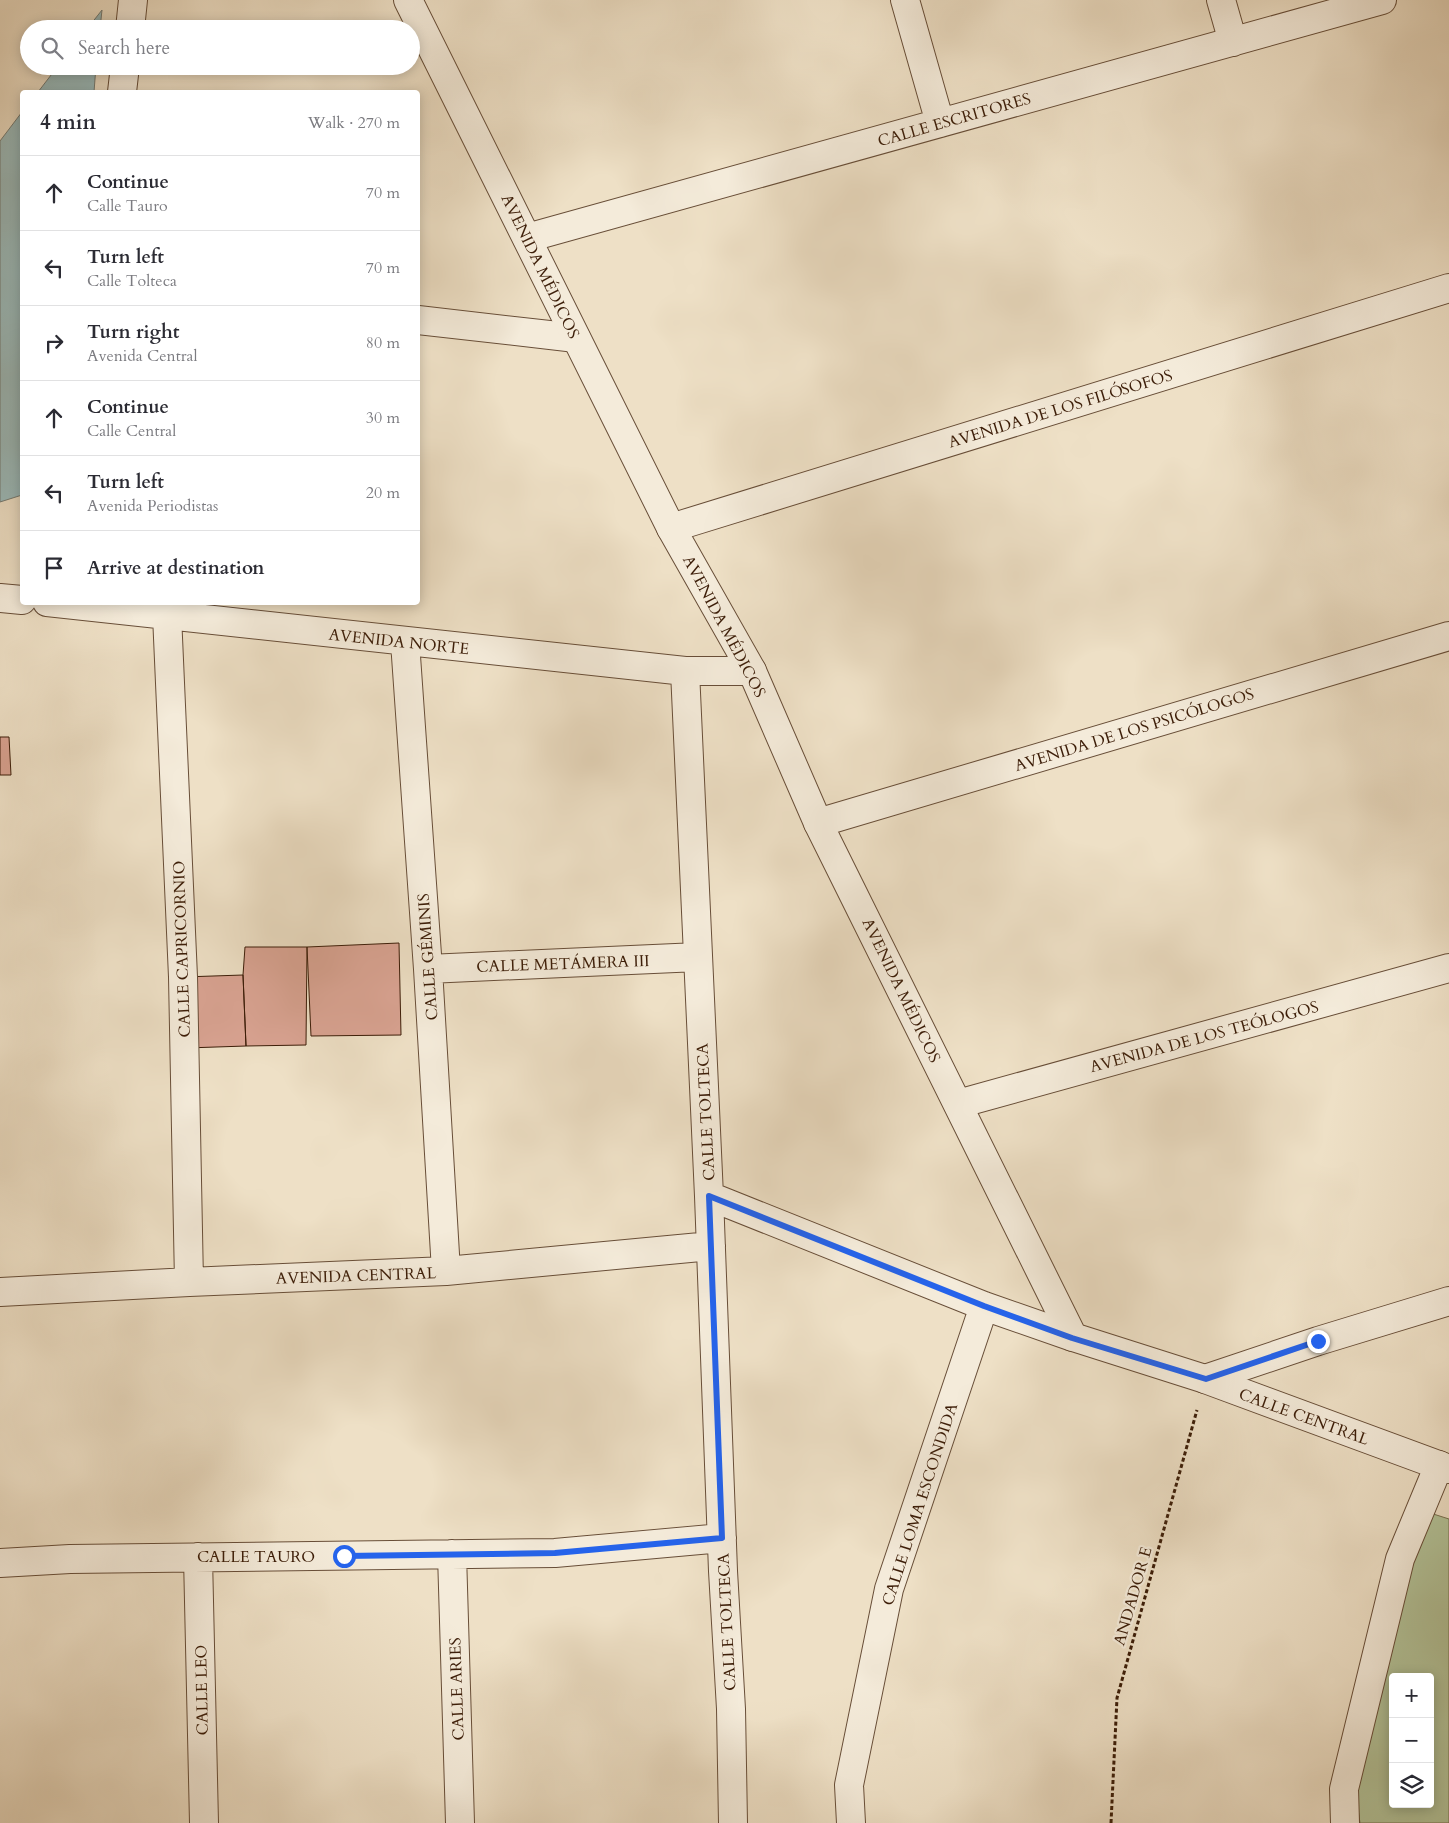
<!DOCTYPE html>
<html lang="en">
<head>
<meta charset="utf-8">
<style>
	body { margin:0; font-family:Cardo,serif; background:#f2f2f3; color:#2b2b33 }
	.controls { position:absolute; right:15px; bottom:15px; display:grid; overflow:hidden; border-radius:5px; box-shadow:0 2px 12px #0003 }
	.controls button { width:45px; height:45px; display:grid; place-items:center; padding:0; border:0; border-bottom:1px solid #e1e1e2; background:#fff; color:#2b2b33; font:25px sans-serif }
	.stop { position:absolute; width:15px; height:15px; margin:-11px; border:4px solid #2563eb; border-radius:50%; background:#fff }
	.stop.end { background:#2563eb; border-color:#fff; box-shadow:0 1px 5px #0008 }
	.list { margin:0; padding:0; list-style:none }
	h2 { display:flex; justify-content:space-between; align-items:center; height:65px; margin:0; padding:0 20px; font-size:21px }
	h2 small { font-size:16px; font-weight:400; color:#7c7c81 }
	.list li { display:grid; grid-template-columns:32px 1fr auto; gap:15px; align-items:center; box-sizing:border-box; height:75px; padding:0 20px; border-top:1px solid #e1e1e2 }
	.list b { display:block; font-size:19px; white-space:nowrap }
	.list p { margin:0; font-size:16px; white-space:nowrap; color:#7c7c81 }
	.list em { font-size:16px; font-style:normal; color:#7c7c81 }
	.icon { flex:none; width:28px; height:28px; fill:none; stroke:currentColor; stroke-width:2; stroke-linecap:round; stroke-linejoin:round }
	.map { position:relative; flex:none; width:1449px; height:1823px; overflow:hidden }
	.search { position:absolute; background:#fff; box-shadow:0 2px 12px #0003; left:20px; top:20px; width:400px; height:55px; display:flex; align-items:center; gap:12px; box-sizing:border-box; padding:0 18px; border-radius:28px; color:#7c7c81; font-size:19px }
	.panel { position:absolute; background:#fff; box-shadow:0 2px 12px #0003; left:20px; top:90px; width:400px; height:515px; border-radius:5px }
	.map>svg:first-child { display:block }
	.green { fill:#b3c399; stroke:#787050; fill-rule:evenodd }
	.water { fill:#9bbbbc; stroke:#757c74 }
	.building { fill:#d9a392; stroke:#3c1d08 }
	.lines { fill:none; stroke-linecap:round; stroke-linejoin:round }
	.minor-casing { stroke:#684e38; stroke-width:30 }
	.tertiary-casing { stroke:#684e38; stroke-width:30 }
	.path { stroke:#3c1d08; stroke-width:3; stroke-dasharray:4 2.5; stroke-linecap:butt }
	.minor { stroke:#f4ebda; stroke-width:28 }
	.tertiary { stroke:#f4ebda; stroke-width:28 }
	.route { stroke:#2563eb; stroke-width:6 }
	.labels { text-anchor:middle; stroke-width:4.5; stroke-linejoin:round; paint-order:stroke }
	.street-label { font-size:16px; fill:#3c1d08; stroke:#f4ebda }
</style>
</head>
<body>
<div class="map">
<svg width="1449" height="1823" viewBox="0 0 1449 1823">
	<rect width="100%" height="100%" fill="#eee0c6"/>
	<filter id="stains"><feTurbulence type="fractalNoise" baseFrequency=".004" numOctaves="4"/><feColorMatrix values="0 0 0 0 .2 0 0 0 0 .09 0 0 0 0 .02 0 0 0 .5 -.17"/></filter>
	<radialGradient id="worn" r=".72"><stop offset=".6" stop-color="#630" stop-opacity="0"/><stop offset="1" stop-color="#630" stop-opacity=".3"/></radialGradient>
	<path class="green" d="M1427 1512 1449 1519V1823H1360L1356 1795 1404 1561ZM1393 1677H1430V1804H1393Z"/>
	<path class="water" d="M102 10 100 29H87Z
		M58 66H96L94 92H38Z
		M22 112V495L0 502V141Z"/>
	<path class="building" d="M0 737H9L11 775H0Z
		M399 943 401 1035 311 1036 307 947Z
		M245 947H307L306 1045 246 1046 243 975Z
		M243 975 246 1046 186 1048 183 977Z"/>
	<g class="lines">
		<defs>
			<path id="minor" d="M905 0 940 123
				M1221 0 1233 42
				M130 29 133 0
				M122 92 125 66
				M527 238 1382 0
				M418 320 576 338
				M671 528 1449 288
				M0 598 22 600
				M47 602 685 671H752
				M167 615 183 977 189 1282
				M405 642 428 969 446 1271
				M685 671 709 1196 723 1571 731 1709 733 1823
				M818 823 1449 636
				M428 969 698 957
				M958 1104 1449 968
				M709 1196 984 1306 1073 1337
				M0 1292 189 1282 446 1271 711 1246
				M1205 1379 1318 1341 1449 1301
				M452 1554 460 1823
				M198 1557 204 1823
				M0 1563 70 1559 555 1553 722 1538
				M851 1823 849 1785 889 1589 984 1306
				M1345 1823 1344 1789 1400 1559 1439 1465"/>
			<path id="tertiary" d="M408 0 671 528 752 671 818 823 1073 1337 1205 1379 1449 1469"/>
		</defs>
		<use href="#minor" class="minor-casing"/>
		<use href="#tertiary" class="tertiary-casing"/>
		<path class="path" d="M1111 1823 1117 1698 1197 1410"/>
		<use href="#minor" class="minor"/>
		<use href="#tertiary" class="tertiary"/>
	</g>
	<g class="lines">
		<path class="route" d="M344 1556 555 1553 722 1538 709 1196 984 1306 1072 1338 1206 1379 1318 1341"/>
	</g>
	<g class="labels">
		<g class="street-label">
			<text transform="translate(954 119) rotate(-16)" y="6">CALLE ESCRITORES</text>
			<text transform="translate(541 266) rotate(64)" y="6">AVENIDA MÉDICOS</text>
			<text transform="translate(1060 408) rotate(-17)" y="6">AVENIDA DE LOS FILÓSOFOS</text>
			<text transform="translate(725 626) rotate(62)" y="6">AVENIDA MÉDICOS</text>
			<text transform="translate(399 641) rotate(6)" y="6">AVENIDA NORTE</text>
			<text transform="translate(1134 729) rotate(-17)" y="6">AVENIDA DE LOS PSICÓLOGOS</text>
			<text transform="translate(181 949) rotate(-92)" y="6">CALLE CAPRICORNIO</text>
			<text transform="translate(427 957) rotate(-94)" y="6">CALLE GÉMINIS</text>
			<text transform="translate(563 963) rotate(-2)" y="6">CALLE METÁMERA III</text>
			<text transform="translate(902 990) rotate(64)" y="6">AVENIDA MÉDICOS</text>
			<text transform="translate(1204 1036) rotate(-15)" y="6">AVENIDA DE LOS TEÓLOGOS</text>
			<text transform="translate(705 1112) rotate(-93)" y="6">CALLE TOLTECA</text>
			<text transform="translate(356 1275) rotate(-2)" y="6">AVENIDA CENTRAL</text>
			<text transform="translate(1304 1416) rotate(20)" y="6">CALLE CENTRAL</text>
			<text transform="translate(919 1504) rotate(-72)" y="6">CALLE LOMA ESCONDIDA</text>
			<text x="256" y="1562">CALLE TAURO</text>
			<text transform="translate(1132 1596) rotate(-74)" y="6">ANDADOR E</text>
			<text transform="translate(726 1622) rotate(-93)" y="6">CALLE TOLTECA</text>
			<text transform="translate(456 1689) rotate(-92)" y="6">CALLE ARIES</text>
			<text transform="translate(201 1690) rotate(-91)" y="6">CALLE LEO</text>
		</g>
	</g>
	<rect width="100%" height="100%" filter="url(#stains)"/>
	<rect width="100%" height="100%" fill="url(#worn)"/>
</svg>
<div class="controls">
<button>+</button>
<button>−</button>
<button><svg class="icon" aria-label="layers" viewBox="0 0 24 24"><path d="M12 4l9 5-9 5-9-5zM3 14l9 5 9-5"/></svg></button>
</div>
<div class="stop" style="left:344px;top:1556px"></div>
<div class="stop end" style="left:1318px;top:1341px"></div>
<div class="search"><svg class="icon" aria-label="search" viewBox="0 0 24 24"><circle cx="10" cy="10" r="6"/><path d="M15 15l6 6"/></svg>Search here</div>
<section class="panel">
<h2>4 min<small>Walk · 270 m</small></h2>
<ul class="list">
<li><svg class="icon" aria-label="ahead" viewBox="0 0 24 24"><path d="M12 20V5M6 11l6-6 6 6"/></svg><div><b>Continue</b><p>Calle Tauro</p></div><em>70 m</em></li>
<li><svg class="icon" aria-label="left" viewBox="0 0 24 24"><path d="M17 20v-9H6M10 6l-5 5 5 5"/></svg><div><b>Turn left</b><p>Calle Tolteca</p></div><em>70 m</em></li>
<li><svg class="icon" aria-label="right" viewBox="0 0 24 24"><path d="M7 20v-9h11M14 6l5 5-5 5"/></svg><div><b>Turn right</b><p>Avenida Central</p></div><em>80 m</em></li>
<li><svg class="icon" aria-label="ahead" viewBox="0 0 24 24"><path d="M12 20V5M6 11l6-6 6 6"/></svg><div><b>Continue</b><p>Calle Central</p></div><em>30 m</em></li>
<li><svg class="icon" aria-label="left" viewBox="0 0 24 24"><path d="M17 20v-9H6M10 6l-5 5 5 5"/></svg><div><b>Turn left</b><p>Avenida Periodistas</p></div><em>20 m</em></li>
<li><svg class="icon" aria-label="arrive" viewBox="0 0 24 24"><path d="M6 21V4h12l-3 4 3 4H6"/></svg><div><b>Arrive at destination</b></div></li>
</ul>
</section>
</div>
</body>
</html>
